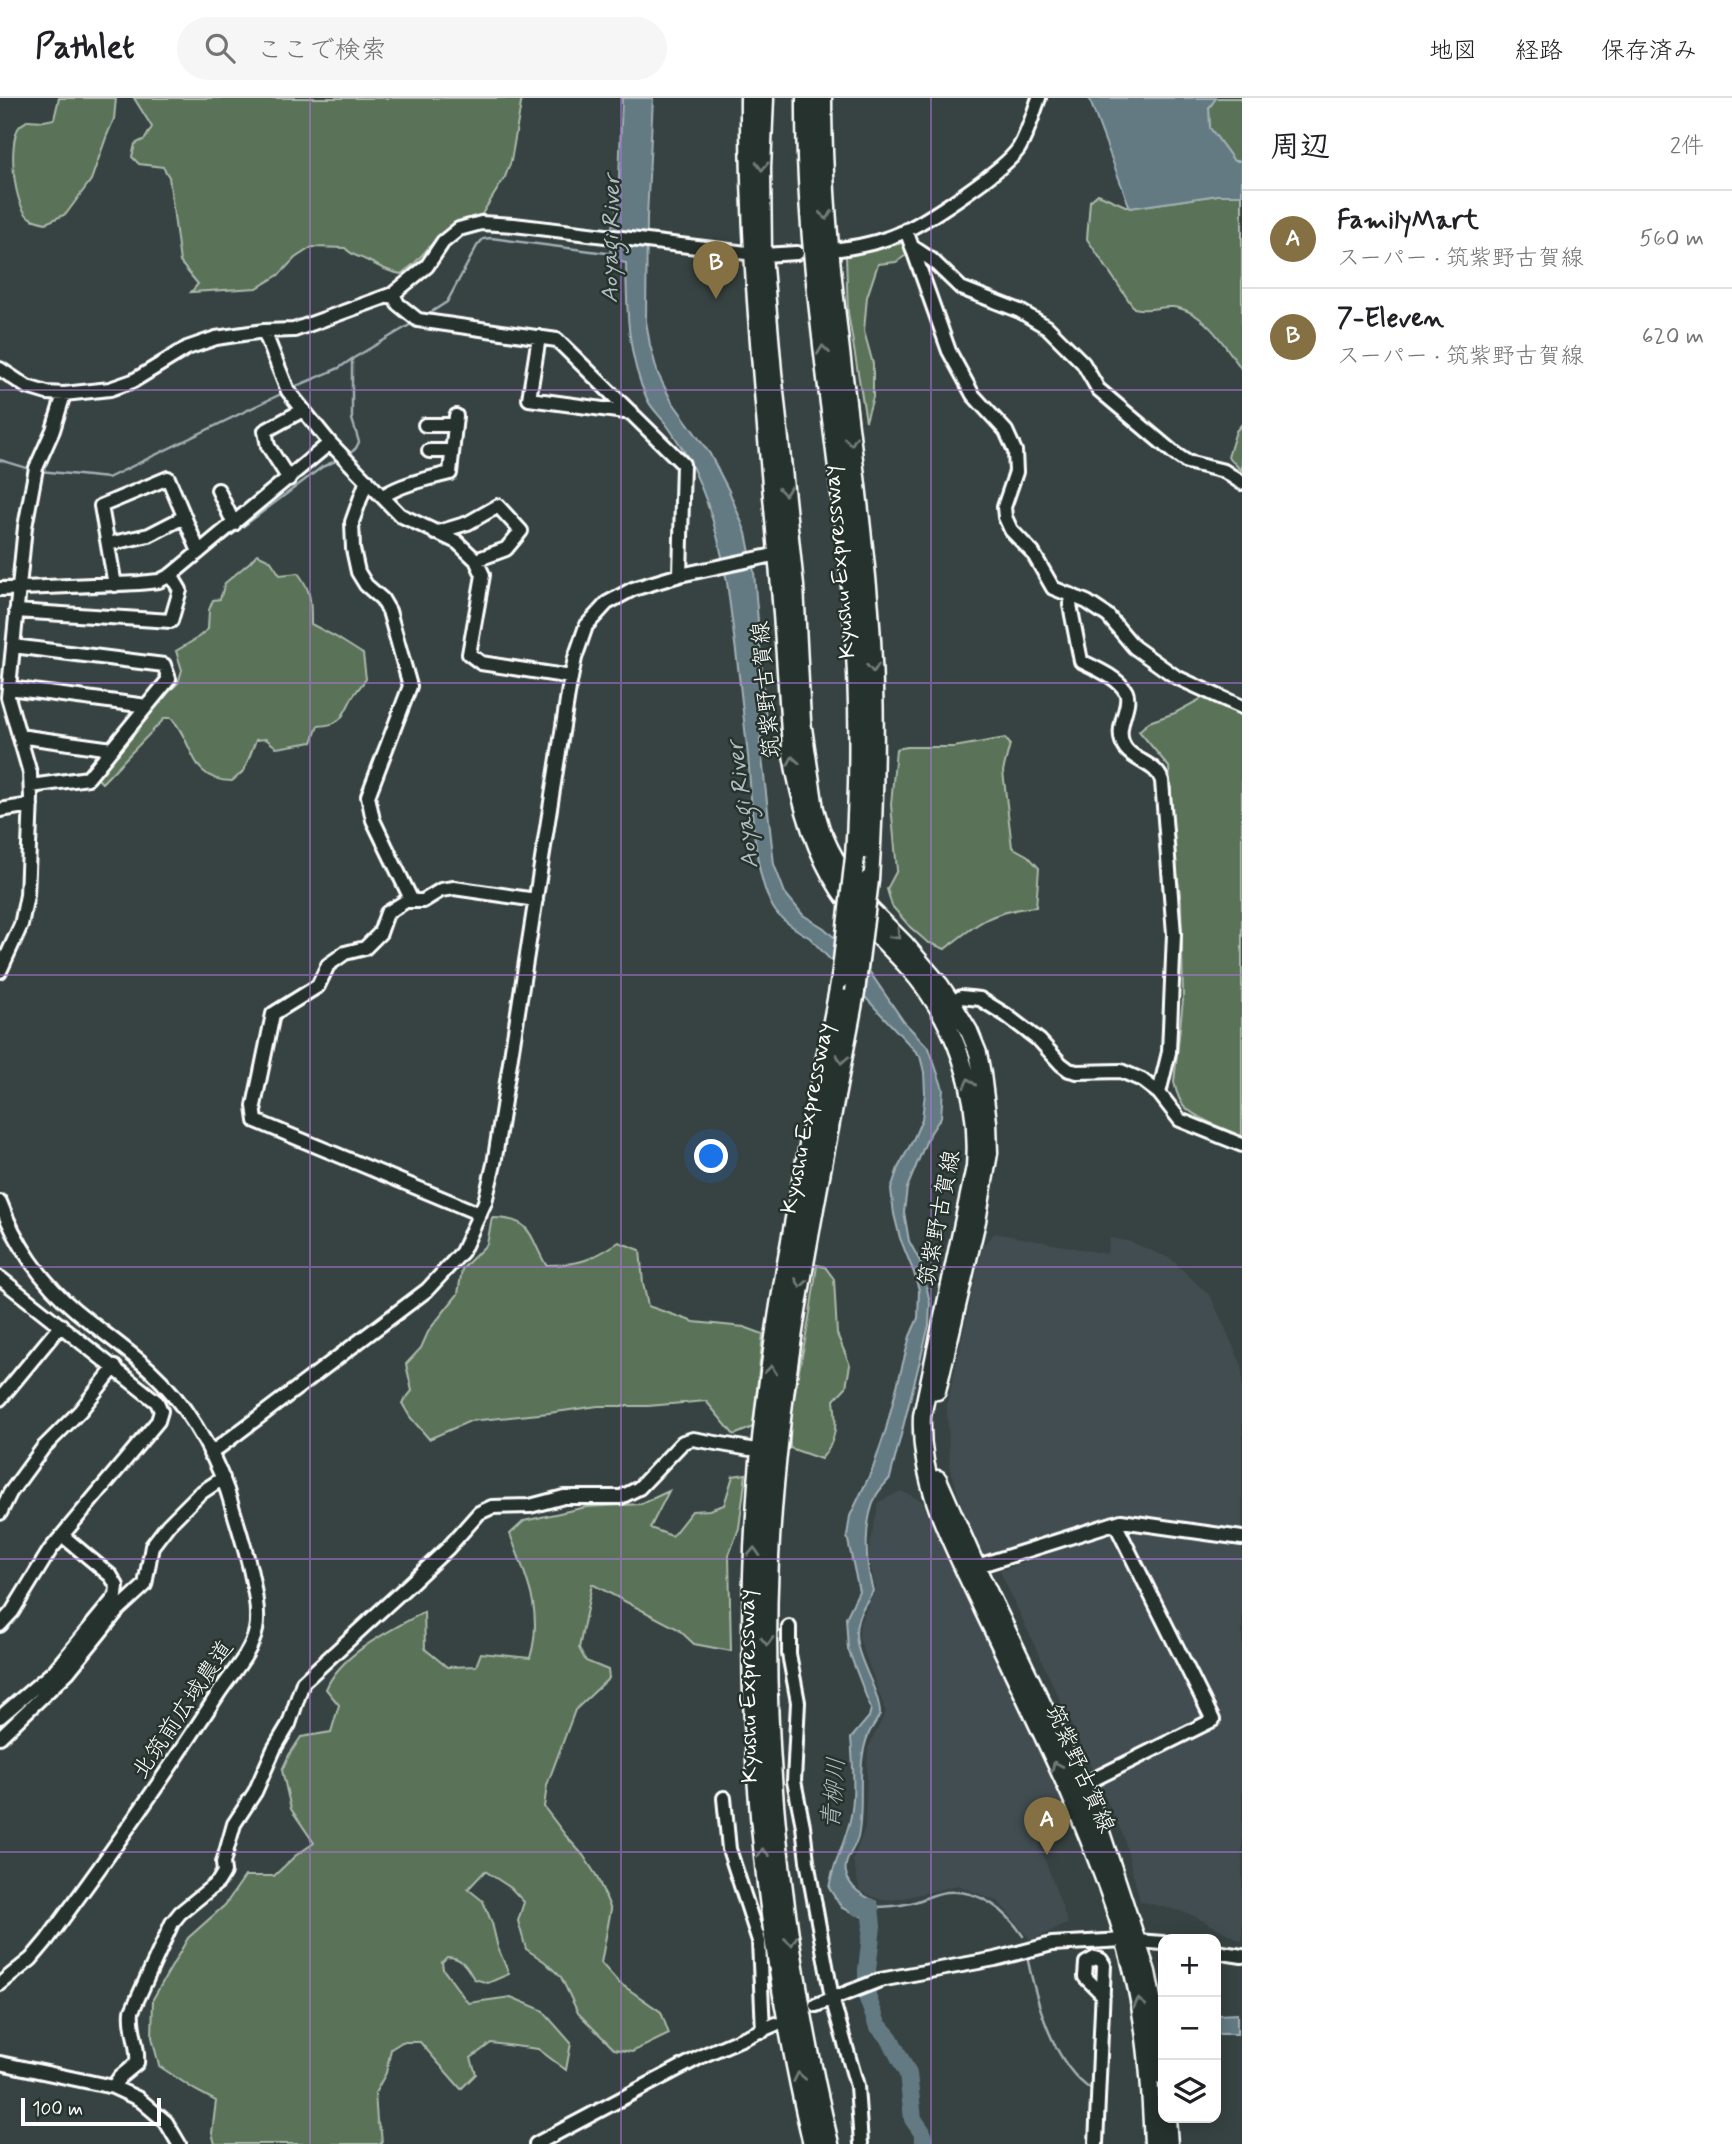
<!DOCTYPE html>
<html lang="ja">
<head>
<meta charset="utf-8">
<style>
	body { margin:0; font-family:Mynerve,"Klee One",sans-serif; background:#f6f6f6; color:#202124 }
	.controls { position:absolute; right:21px; bottom:21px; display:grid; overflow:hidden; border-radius:14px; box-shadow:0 4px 18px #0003 }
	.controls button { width:63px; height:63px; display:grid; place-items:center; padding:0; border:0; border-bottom:2px solid #e0e0e0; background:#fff; color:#202124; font:35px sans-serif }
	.scale { position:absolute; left:21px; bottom:18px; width:140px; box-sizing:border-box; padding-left:7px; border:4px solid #fff; border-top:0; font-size:19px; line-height:24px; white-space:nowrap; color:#fff; -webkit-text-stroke:5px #26332d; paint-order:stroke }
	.you { position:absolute; left:712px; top:1059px; width:24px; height:24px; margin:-18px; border:5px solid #fff; border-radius:50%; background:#1a73e8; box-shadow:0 0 0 10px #1a73e833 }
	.badge { display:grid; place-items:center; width:46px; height:46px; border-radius:50%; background:#847042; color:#fff; font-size:23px; font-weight:700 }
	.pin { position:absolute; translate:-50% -58px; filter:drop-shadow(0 2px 4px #0008) }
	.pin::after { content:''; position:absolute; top:37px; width:24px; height:21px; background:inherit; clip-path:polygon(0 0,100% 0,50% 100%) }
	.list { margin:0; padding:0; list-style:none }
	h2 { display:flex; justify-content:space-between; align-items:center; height:91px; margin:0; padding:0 28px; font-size:30px }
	h2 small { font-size:23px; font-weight:400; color:#757577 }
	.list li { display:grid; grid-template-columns:46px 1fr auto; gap:21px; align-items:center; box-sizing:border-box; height:98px; padding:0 28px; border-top:2px solid #e0e0e0 }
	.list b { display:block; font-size:26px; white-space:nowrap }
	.list p { margin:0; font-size:23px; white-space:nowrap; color:#757577 }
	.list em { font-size:23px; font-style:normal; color:#757577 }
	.icon { flex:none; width:38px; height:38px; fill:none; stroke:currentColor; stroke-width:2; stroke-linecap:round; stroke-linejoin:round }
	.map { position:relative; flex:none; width:1242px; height:2046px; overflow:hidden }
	header { display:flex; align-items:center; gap:42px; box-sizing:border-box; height:98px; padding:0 35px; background:#fff; border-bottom:2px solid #e0e0e0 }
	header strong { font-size:33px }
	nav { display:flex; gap:38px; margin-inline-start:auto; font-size:24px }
	.search { width:490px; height:63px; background:#f6f6f6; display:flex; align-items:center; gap:18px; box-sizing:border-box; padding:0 24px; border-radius:38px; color:#757577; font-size:26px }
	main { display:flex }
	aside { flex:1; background:#fff }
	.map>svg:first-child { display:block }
	.built { fill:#434e51 }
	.green { fill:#5a7358; stroke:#acb9ac; stroke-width:2 }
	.water { fill:#637a83; stroke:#a1afb5; stroke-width:2 }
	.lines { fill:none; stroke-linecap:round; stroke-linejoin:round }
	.stream { stroke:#a1afb5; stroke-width:2.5 }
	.river { stroke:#637a83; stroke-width:18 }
	.minor-casing { stroke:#fff; stroke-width:18 }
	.major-casing { stroke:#fff; stroke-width:21 }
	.highway-casing { stroke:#fff; stroke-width:23 }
	.minor { stroke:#26332d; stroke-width:12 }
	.major { stroke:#26332d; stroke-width:16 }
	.highway { stroke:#26332d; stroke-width:18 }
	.highway-bridge-casing { stroke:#fff; stroke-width:23; stroke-linecap:butt }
	.highway-bridge { stroke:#26332d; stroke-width:18 }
	.oneway { stroke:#727a76 }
	.grid { fill:none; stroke:#a976d5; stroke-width:2; stroke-opacity:0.55 }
	.labels { text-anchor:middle; stroke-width:5; stroke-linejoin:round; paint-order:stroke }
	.street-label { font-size:23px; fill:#fff; stroke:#26332d }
	.water-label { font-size:24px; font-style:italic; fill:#b1bcc1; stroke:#26332d }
</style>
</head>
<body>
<header>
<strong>Pathlet</strong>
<div class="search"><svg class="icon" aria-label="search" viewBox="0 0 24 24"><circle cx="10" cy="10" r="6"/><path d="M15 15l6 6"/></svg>ここで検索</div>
<nav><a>地図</a><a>経路</a><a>保存済み</a></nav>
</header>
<main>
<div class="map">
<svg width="1242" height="2046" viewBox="0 0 1242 2046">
	<rect width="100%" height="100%" fill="#374342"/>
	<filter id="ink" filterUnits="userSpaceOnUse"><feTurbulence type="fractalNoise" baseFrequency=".0143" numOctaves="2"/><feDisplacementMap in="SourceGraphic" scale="14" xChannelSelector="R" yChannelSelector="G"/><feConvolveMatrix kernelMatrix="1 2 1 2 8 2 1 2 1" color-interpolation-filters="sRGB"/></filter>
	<g filter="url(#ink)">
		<path class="built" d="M995 1135 1107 1156 1110 1140 1131 1144 1171 1161 1211 1199 1242 1268V1436L1120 1419 983 1461 965 1418 950 1369 947 1308 983 1147Z
			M901 1393 922 1403 945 1457 1071 1715 1061 1727 1054 1741 1039 1746 1068 1825 1031 1842 999 1804 958 1787 899 1801 882 1802 860 1793 853 1762 865 1730 868 1650 886 1614 859 1540 860 1525 876 1490 868 1457 879 1404Z
			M1126 1428 1242 1445V1843L1188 1815 1140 1803 1124 1739 1000 1473Z"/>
		<path class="green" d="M59 0H116L114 21 107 37 91 82 66 116 46 125C41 124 34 122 30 120 13 109 8 44 19 29 21 26 25 25 28 22L44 23 54 21Z
			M134 0H522L511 63 505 79 482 116 438 139 414 166 401 176C384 173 380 168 366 162 356 157 354 159 345 150L312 149 295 160 280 176 257 190 191 194 198 186 180 164 169 79 163 69 139 66 132 59 135 46 145 41 152 29Z
			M1216 0H1242V63H1234L1210 30 1209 10Z
			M1098 96 1130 110 1218 97H1242V272C1226 249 1204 212 1173 209 1158 208 1151 214 1134 210L1087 141 1090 103Z
			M903 145 908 156 896 164 878 166 867 199 864 233 873 266V299L866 323 848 215 846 158Z
			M1242 326V373L1228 359 1236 333Z
			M257 456 270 462 280 477 298 475C312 493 311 505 311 526L336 539 363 556 366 581C362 587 356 593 352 600 342 619 342 627 318 628L312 644 277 650 266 641 256 642 244 673 232 683C188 683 195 644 171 620H165L102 685 94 677 145 617 178 585 182 572 176 553 196 541 208 531 209 512 213 502 220 501 225 485 250 464Z
			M1204 599 1242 616V1038C1226 1032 1198 1021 1186 1010 1179 1004 1176 993 1174 984L1183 902 1181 803 1176 768 1169 669 1139 633 1149 624 1175 615Z
			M1005 640 1010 646 1003 673 1012 749 1028 758 1039 770 1036 809C992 813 978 824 945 851L927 844 910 829 892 808 887 791 897 772 891 707 896 651 907 649H954Z
			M492 1120C533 1120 529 1138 546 1167 580 1167 591 1162 619 1144L640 1152 643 1185 648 1208 694 1224 744 1229 763 1236 753 1329 734 1337 706 1303 648 1308H598L549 1315 470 1323 429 1341 410 1319 402 1305 412 1293 406 1266 421 1250 429 1232 458 1196 462 1171 487 1146Z
			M817 1167 825 1169 834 1181 837 1236 850 1267 846 1289 834 1302C837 1326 837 1343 821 1361L790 1350C789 1310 800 1270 807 1232 811 1210 814 1188 817 1167Z
			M746 1376 739 1430 729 1457 731 1553 694 1546 678 1531 592 1486 579 1550 586 1563 608 1572 609 1580 575 1612 547 1687 544 1709 566 1738 583 1757 596 1777 611 1811 601 1865 618 1884 661 1914 669 1936 632 1954 614 1951 578 1915 561 1879 545 1864 526 1851 518 1823 524 1804 511 1790 485 1773 468 1791 483 1803 492 1825 498 1850 509 1876 488 1885 474 1881C467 1869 462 1859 447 1859L442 1864 443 1871 468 1905 511 1899 542 1912 571 1945 566 1972 538 1951 491 1945 471 1960 476 1976 461 1991 420 1944H402L391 1951 386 1975 375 1995 377 2023 381 2034 382 2046H215L212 2035 216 2003 195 1992 159 1968 152 1939 153 1901 188 1840 225 1807 245 1778H274L295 1758 314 1745 291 1711 282 1672 289 1657 301 1639 331 1634 339 1607 326 1591C341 1555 391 1532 424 1514L425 1551 447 1569 476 1568 481 1555 530 1560C544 1513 526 1479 510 1436L524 1423 586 1409 641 1406 669 1393 650 1430 672 1438 692 1413 709 1412 724 1407 733 1378Z"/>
		<path class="water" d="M622 0H653L647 119 646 223 650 247 658 276 671 302 710 356 729 393 746 435 754 474 766 623 760 642 774 766 785 795 803 817 824 830 867 870 904 924 929 950 943 991 941 1019 928 1039 907 1090 904 1114 909 1143 922 1167 930 1205 929 1227 890 1380C885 1386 879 1392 876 1398 863 1426 865 1464 873 1493 868 1502 860 1512 858 1522 848 1554 879 1585 880 1616 877 1623 872 1629 869 1635 855 1667 865 1706 858 1739 855 1751 843 1762 846 1775 850 1791 863 1798 877 1804L874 1821H868L842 1810 829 1790C833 1763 849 1739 852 1711 855 1689 853 1663 851 1640L869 1619 871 1611 848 1551 846 1520 859 1493 847 1438 850 1418 873 1370 886 1331 910 1238 918 1220 919 1192 914 1175 900 1140 894 1116 891 1091 898 1070 913 1042 922 1021 925 995 924 974 920 958 810 840C799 833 784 825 776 814 752 781 752 700 748 658 742 600 735 542 727 484 719 438 707 394 684 353 678 344 673 335 666 326 660 318 651 310 647 301 627 257 627 212 626 165L610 162 611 132 618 107Z
			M1089 0H1216L1209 10 1210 30 1234 63H1242V97H1218L1130 110Z
			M1237 1916V1936H1216V1917Z"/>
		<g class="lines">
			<path class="stream" d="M425 218 447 204 477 148 483 141 491 140 614 156
				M292 290 339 270 352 261
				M349 357 356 350 359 344 352 321V261L413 225
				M0 362 30 371
				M40 373 108 380 283 295
				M192 467 322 369 340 361
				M21 496C52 495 148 498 170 484
				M873 1809C885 1809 898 1808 911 1805 923 1802 934 1795 947 1794 979 1791 1006 1812 1023 1838
				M1028 1863C1037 1905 1054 1968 1092 1992"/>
			<path class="river" d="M858 1809H870L872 1828 867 1872V1898L877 1926 890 1941 908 1976 913 2021 922 2034 925 2046"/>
			<defs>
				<path id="minor" d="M906 132 949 253 973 297 1006 333 1015 353 1016 374 1004 409 1005 419 1011 432 1033 455 1053 490 1087 504 1108 518 1134 549 1176 579 1242 609
					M914 150 932 162 961 190 1020 213 1047 229 1083 265 1098 291 1175 356 1187 364 1224 373 1242 385
					M840 151C862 148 886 143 907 132 931 120 1006 71 1019 50 1028 35 1033 16 1039 0
					M393 196 398 206 418 222 557 242 683 366 680 477
					M264 233 288 293 330 345 400 417 457 444 476 462 483 477 469 556 481 565 571 579
					M539 239 529 301 632 315
					M0 271 27 289 47 295 64 296 110 291 133 283 187 250 216 240 264 233 294 232 393 196 427 168 443 144 459 131 481 125 514 127 763 157 797 155
					M425 327H455
					M429 353H452
					M289 381 268 348 265 333 303 312
					M367 382 352 424 353 451 358 474 366 487 382 501 389 513 410 588 368 698 373 722 412 803
					M218 392 234 426
					M383 398C404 385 427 381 450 375L456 318
					M435 435 468 425 498 408 521 433 506 451 476 462
					M108 446 149 437 184 419
					M115 487 101 408 168 380 199 454
					M0 491 139 485 159 483 171 477 330 345
					M1071 497 1070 507 1081 563C1095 570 1119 580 1126 594 1133 609 1111 631 1126 651 1136 664 1157 666 1162 683L1174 836 1169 954 1159 995
					M16 513 171 523 180 492 171 477
					M13 548 164 567 169 581 88 680 31 688
					M9 590 147 608
					M19 638 112 651
					M0 712 31 707
					M0 873 21 827 27 797 31 700 30 675 8 599 25 429 36 370 53 332 64 296
					M952 905 961 899 980 901 1006 917 1040 943 1061 966 1069 972 1077 974 1121 973 1142 982 1159 995 1180 1022 1242 1047
					M0 1104C15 1144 41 1184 75 1212 99 1232 126 1250 150 1272 183 1302 212 1350 227 1392 237 1425 263 1500 256 1532 251 1556 231 1576 218 1596 164 1680 106 1762 47 1842L31 1861 0 1886
					M480 1116 256 1023 254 1008 273 916 318 888 328 867 345 855 365 850 380 835 387 815 406 803H423L441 792 454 790 536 802
					M0 1180 157 1304 161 1313 158 1323 50 1452 12 1514 0 1527
					M0 1301 61 1227
					M210 1356 427 1192 462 1154 485 1104 494 1066 569 590 575 560 586 528 607 505 633 491 680 477 783 455
					M0 1415 10 1395 43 1350 80 1313 115 1269
					M968 1471 1121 1423 1242 1440
					M789 1529V1556L798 1604 794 1683 803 1728 807 1763 832 1900 857 1988 861 2046
					M0 1619 54 1573 116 1498 117 1488 111 1478 63 1438
					M0 1639 68 1574 118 1512 145 1487 152 1448 168 1427 199 1396 223 1380
					M1076 1690 1213 1622 1115 1425
					M724 1700 729 1751 759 1843 763 1933
					M1216 1854 1242 1858
					M816 1907 880 1882 995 1861 1052 1846 1124 1842 1163 1845
					M0 1965 113 1989 139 2001 166 2024 179 2046
					M113 1989 120 1979 137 1965C139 1947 130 1931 132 1913L172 1825 180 1815 218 1784 224 1774 223 1765 234 1726 255 1694 274 1651 289 1626 303 1584 413 1483 447 1451 479 1415 492 1409 530 1408 564 1399H621L639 1390 683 1344 693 1341 750 1351
					M536 2046 704 1957 776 1926
					M1096 2046 1104 1867 1101 1862 1095 1860 1086 1865 1085 1879 1103 1897"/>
				<path id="major" d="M749 0C748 153 764 303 777 455 783 520 787 585 791 651 799 700 812 749 839 791 858 820 883 842 906 867 957 923 980 995 975 1069L922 1318C919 1390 954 1449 983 1512 1012 1572 1041 1633 1069 1694 1100 1766 1130 1842 1142 1920 1149 1961 1151 2004 1153 2046
					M765 0 762 70 763 157 773 274 795 488 802 623 815 711 821 731 830 751 844 777 861 802 905 846 940 887 952 905 969 933 978 955 982 976 988 1024 989 1055 977 1123 937 1293
					M938 1381 977 1470 1094 1713 1147 1874 1156 1920 1163 1978
					M1167 2020 1169 2046"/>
				<path id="highway" d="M806 0C805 171 839 340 853 511 860 594 860 676 855 759
					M822 0C822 172 855 341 869 512 876 602 875 691 869 782
					M813 2046C759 1815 738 1577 762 1341 778 1186 813 1033 841 880
					M829 2046C784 1855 760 1657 769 1460 778 1270 820 1081 855 894"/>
			</defs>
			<use href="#minor" class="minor-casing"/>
			<use href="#major" class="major-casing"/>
			<use href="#highway" class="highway-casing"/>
			<use href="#minor" class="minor"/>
			<use href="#major" class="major"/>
			<use href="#highway" class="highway"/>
			<defs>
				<path id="highway-bridge" d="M841 880 855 759
					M855 894 869 782"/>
			</defs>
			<use href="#highway-bridge" class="highway-bridge-casing"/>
			<use href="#highway-bridge" class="highway-bridge"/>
		</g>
		<defs><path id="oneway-chevron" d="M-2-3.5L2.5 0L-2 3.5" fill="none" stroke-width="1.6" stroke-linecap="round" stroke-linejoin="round" transform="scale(1.75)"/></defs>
		<g class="oneway">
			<use href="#oneway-chevron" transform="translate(762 68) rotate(92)"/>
			<use href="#oneway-chevron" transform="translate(826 117) rotate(86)"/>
			<use href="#oneway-chevron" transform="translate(823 252) rotate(-97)"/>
			<use href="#oneway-chevron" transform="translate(851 343) rotate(83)"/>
			<use href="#oneway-chevron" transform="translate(785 393) rotate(84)"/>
			<use href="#oneway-chevron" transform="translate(873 570) rotate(86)"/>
			<use href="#oneway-chevron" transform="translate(793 663) rotate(-99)"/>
			<use href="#oneway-chevron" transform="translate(896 837) rotate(45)"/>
			<use href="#oneway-chevron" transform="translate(842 961) rotate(101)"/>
			<use href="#oneway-chevron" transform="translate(969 985) rotate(-103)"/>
			<use href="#oneway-chevron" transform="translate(801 1185) rotate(99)"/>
			<use href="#oneway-chevron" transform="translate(771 1272) rotate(-83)"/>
			<use href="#oneway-chevron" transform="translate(754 1454) rotate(-88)"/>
			<use href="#oneway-chevron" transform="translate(767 1543) rotate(89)"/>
			<use href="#oneway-chevron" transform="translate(1056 1668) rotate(-115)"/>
			<use href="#oneway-chevron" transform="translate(763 1755) rotate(-96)"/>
			<use href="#oneway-chevron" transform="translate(791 1843) rotate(82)"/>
			<use href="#oneway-chevron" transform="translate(1139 1905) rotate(-102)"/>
			<use href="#oneway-chevron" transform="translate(799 1979) rotate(-101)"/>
		</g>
	</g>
	<path class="grid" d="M310 0V2046M621 0V2046M931 0V2046M0 292H1242M0 585H1242M0 877H1242M0 1169H1242M0 1461H1242M0 1754H1242"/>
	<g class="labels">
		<g class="street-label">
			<text transform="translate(838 464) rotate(-95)" y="8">Kyushu Expressway</text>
			<text transform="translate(765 592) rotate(-95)" y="8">筑紫野古賀線</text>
			<text transform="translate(806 1020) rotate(-79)" y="8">Kyushu Expressway</text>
			<text transform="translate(938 1120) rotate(-79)" y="8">筑紫野古賀線</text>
			<text transform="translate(747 1588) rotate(-91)" y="8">Kyushu Expressway</text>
			<text transform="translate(182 1611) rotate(-56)" y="8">北筑前広域農道</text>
			<text transform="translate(1081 1670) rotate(66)" y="8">筑紫野古賀線</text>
		</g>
		<g class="water-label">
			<text transform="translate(610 141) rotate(-89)" y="8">Aoyagi River</text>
			<text transform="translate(742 707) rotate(-97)" y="8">Aoyagi River</text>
			<text transform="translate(833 1695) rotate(-85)" y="8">青柳川</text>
		</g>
	</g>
</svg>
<div class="controls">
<button>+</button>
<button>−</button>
<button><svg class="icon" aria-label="layers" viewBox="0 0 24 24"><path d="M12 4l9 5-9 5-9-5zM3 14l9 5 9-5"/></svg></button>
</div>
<div class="scale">100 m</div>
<div class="you"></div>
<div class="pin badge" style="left:1047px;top:1757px">A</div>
<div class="pin badge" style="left:716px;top:201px">B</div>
</div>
<aside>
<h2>周辺<small>2件</small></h2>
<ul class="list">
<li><span class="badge">A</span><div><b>FamilyMart</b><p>スーパー · 筑紫野古賀線</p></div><em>560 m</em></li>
<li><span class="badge">B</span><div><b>7-Eleven</b><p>スーパー · 筑紫野古賀線</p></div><em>620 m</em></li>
</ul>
</aside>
</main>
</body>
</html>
